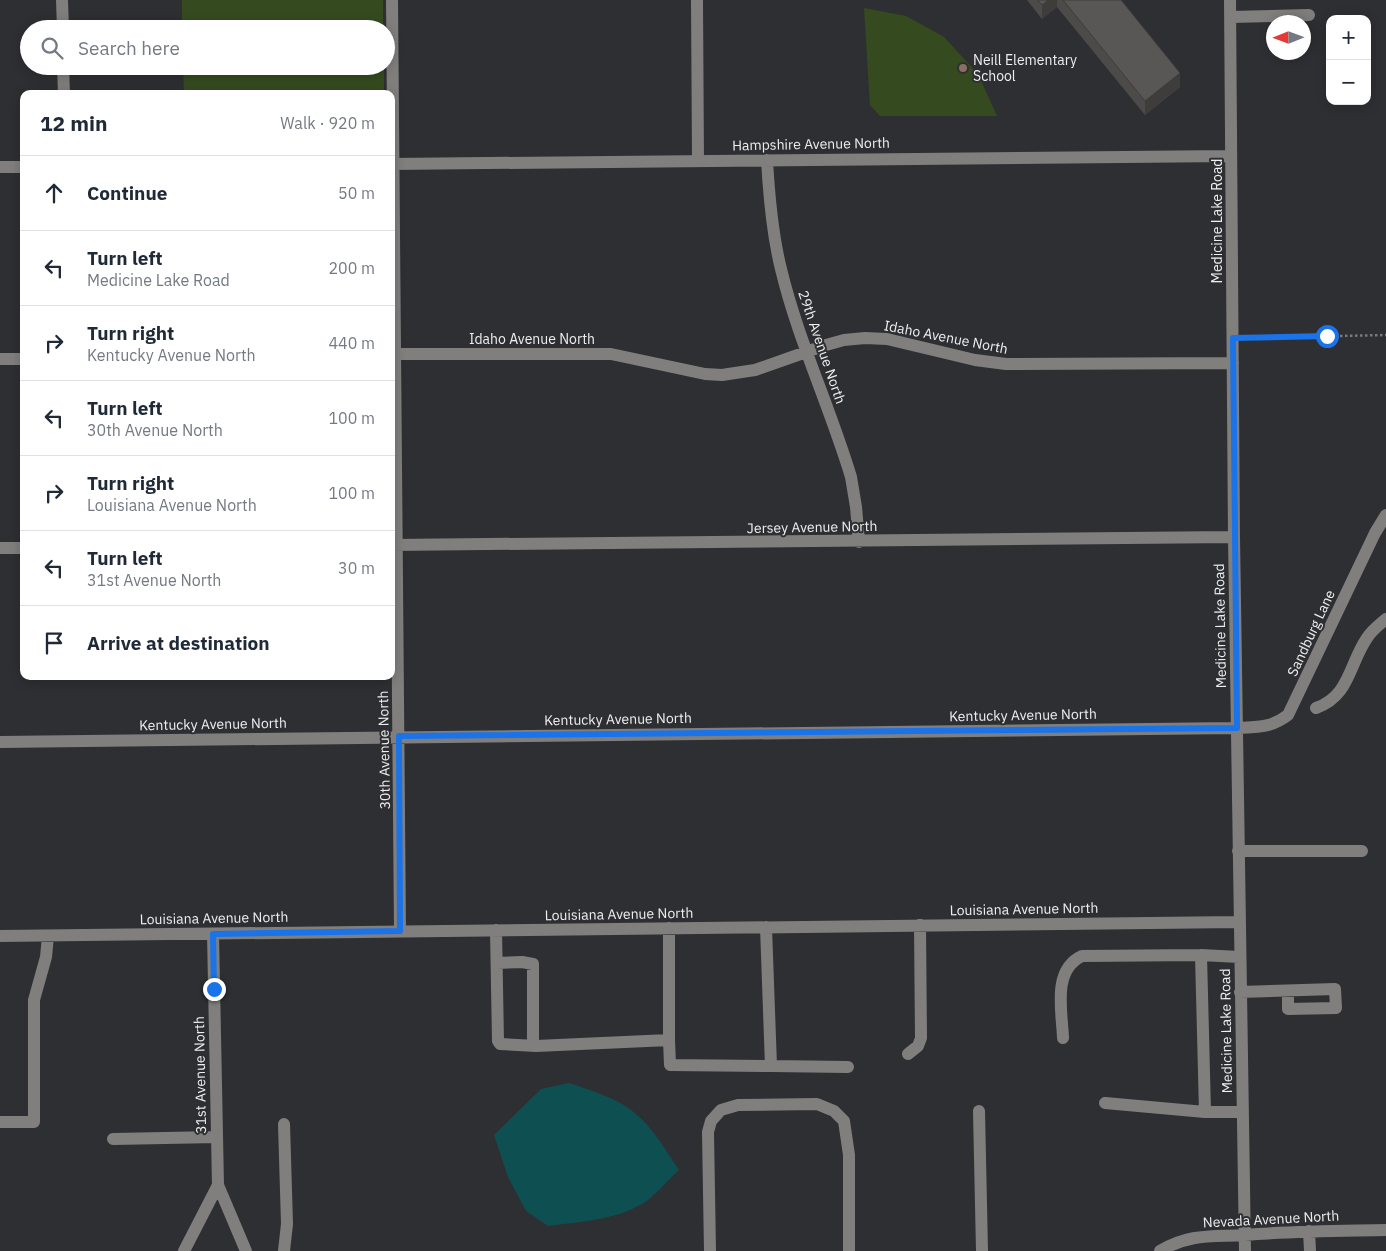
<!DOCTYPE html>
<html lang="en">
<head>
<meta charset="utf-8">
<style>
	body { margin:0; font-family:"IBM Plex Sans",sans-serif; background:#f6f6f7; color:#1f2937 }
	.controls { position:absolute; right:15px; top:15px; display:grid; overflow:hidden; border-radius:10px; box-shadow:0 2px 12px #0003 }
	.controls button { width:45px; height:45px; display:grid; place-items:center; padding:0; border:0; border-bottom:1px solid #e0e1e3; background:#fff; color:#1f2937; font:25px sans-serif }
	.compass { position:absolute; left:1266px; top:15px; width:45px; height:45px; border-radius:50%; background:#fff; box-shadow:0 2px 12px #0003; rotate:269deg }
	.stop { position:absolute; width:15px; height:15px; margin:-11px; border:4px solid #1a73e8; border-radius:50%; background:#fff }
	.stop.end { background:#1a73e8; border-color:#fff; box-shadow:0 1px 5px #0008 }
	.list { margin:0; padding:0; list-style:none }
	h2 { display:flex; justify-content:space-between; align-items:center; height:65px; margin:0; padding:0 20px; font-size:21px }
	h2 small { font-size:16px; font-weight:400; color:#747a83 }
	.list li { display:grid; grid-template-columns:32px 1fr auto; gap:15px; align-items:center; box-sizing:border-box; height:75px; padding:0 20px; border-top:1px solid #e0e1e3 }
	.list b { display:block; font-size:19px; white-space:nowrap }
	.list p { margin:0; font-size:16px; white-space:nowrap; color:#747a83 }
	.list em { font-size:16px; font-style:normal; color:#747a83 }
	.icon { flex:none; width:28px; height:28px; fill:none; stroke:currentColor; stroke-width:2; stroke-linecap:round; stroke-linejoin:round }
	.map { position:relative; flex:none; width:1386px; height:1251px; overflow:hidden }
	.search { position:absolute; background:#fff; box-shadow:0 2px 12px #0003; left:20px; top:20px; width:375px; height:55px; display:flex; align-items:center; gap:12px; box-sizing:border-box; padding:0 18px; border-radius:28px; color:#747a83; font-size:19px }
	.panel { position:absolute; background:#fff; box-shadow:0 2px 12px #0003; left:20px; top:90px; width:375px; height:590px; border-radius:10px }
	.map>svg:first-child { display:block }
	.green { fill:#354b1f }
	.water { fill:#0e4f52 }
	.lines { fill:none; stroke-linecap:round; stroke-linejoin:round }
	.path { stroke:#7a7a7d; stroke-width:2.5; stroke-dasharray:2.5 2.5; stroke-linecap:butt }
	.minor { stroke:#807f7e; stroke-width:12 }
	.wall { fill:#4d4b49 }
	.shaded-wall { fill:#3e3d3c }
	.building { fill:#595755; stroke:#3e3d3c }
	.route { stroke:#1a73e8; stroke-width:6 }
	.education-dot { fill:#8d6e63; stroke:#2e2f32; stroke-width:2 }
	.labels { text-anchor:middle; stroke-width:4; stroke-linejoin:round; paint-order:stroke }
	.poi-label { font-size:14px; fill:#eeeef0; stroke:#2e2f32; text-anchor:start }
	.street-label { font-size:14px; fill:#eeeef0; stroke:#2e2f32 }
</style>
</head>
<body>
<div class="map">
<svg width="1386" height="1251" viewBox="0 0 1386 1251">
	<rect width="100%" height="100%" fill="#2e2f32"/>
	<path class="green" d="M182 0H383V29H182Z
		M864 8 906 16 944 37 978 74 997 116H880L870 105Z
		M183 66H384V94H184Z"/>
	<path class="water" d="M569 1083C590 1090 620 1099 636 1114 654 1129 666 1151 679 1170 668 1180 654 1197 642 1204 614 1220 579 1222 548 1226L526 1211 508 1177 494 1135 541 1089Z"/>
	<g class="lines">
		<path class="path" d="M1245 338 1386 335"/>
		<path class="minor" d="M62 0 63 29
			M392 0 400 931
			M697 0 698 160
			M1230 0 1234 537 1245 1251
			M1231 17 1309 15
			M63 66 64 94
			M767 160C769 196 772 233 781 269 798 340 830 407 851 477L856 507 859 542
			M391 164 1231 156
			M0 167H24
			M391 354H611L705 374 722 375 755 370 826 345 844 340 865 338 887 339 975 360 1006 364 1233 363
			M0 359H24
			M391 545 1234 537
			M0 548H24
			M1316 708C1350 696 1349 664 1367 638 1372 630 1379 625 1386 619
			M0 742 1237 728C1258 727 1271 728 1288 715L1375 533 1386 515
			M1238 851H1362
			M669 928V1040L670 1065 771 1066 766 927
			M496 930 498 1041 500 1044 536 1046 669 1040
			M213 934 218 1185 246 1251
			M0 936 1239 922
			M497 963 522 962 533 964V1045
			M1240 992 1335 989 1336 1008 1288 1009V991
			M1063 1038C1062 1011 1052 970 1082 956L1201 955
			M908 1054 918 1046 921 1038 920 925
			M771 1066 848 1067
			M1105 1103 1205 1112H1242
			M979 1111 982 1251
			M1205 1112 1201 955 1239 957
			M0 1122H34V1000L46 957 48 936
			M284 1124 287 1224 284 1251
			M113 1139 217 1137
			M1309 1231 1310 1251
			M184 1251 218 1185
			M710 1251 708 1132 711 1121 721 1110 738 1105 817 1104 834 1111 844 1121 849 1155V1251
			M1160 1251C1190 1233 1213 1237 1245 1235 1292 1231 1339 1231 1386 1230"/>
	</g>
	<path class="wall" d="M1027 0H1121L1180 87 1145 115 1057 7 1042 19Z"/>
	<path class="shaded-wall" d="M1048 0H1057V7L1042 19V5Z
		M1180 73V87L1145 115V101Z"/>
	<path class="building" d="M1038 0H1048L1042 5Z
		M1063 0H1121L1180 73 1145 101Z"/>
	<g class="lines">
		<path class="route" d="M214 989 213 934 400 931 399 736 1237 728 1233 338 1327 336"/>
	</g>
	<circle class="education-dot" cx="963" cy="68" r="5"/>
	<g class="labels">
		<g class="poi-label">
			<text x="973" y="65">Neill Elementary<tspan x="973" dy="16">School</tspan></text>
		</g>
		<g class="street-label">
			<text transform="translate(811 144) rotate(-1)" y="5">Hampshire Avenue North</text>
			<text transform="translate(1217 221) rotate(-90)" y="5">Medicine Lake Road</text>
			<text transform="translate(946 337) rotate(11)" y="5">Idaho Avenue North</text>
			<text x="532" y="344">Idaho Avenue North</text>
			<text transform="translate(822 347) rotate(71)" y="5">29th Avenue North</text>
			<text transform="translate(812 527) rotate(-1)" y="5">Jersey Avenue North</text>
			<text transform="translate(1220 626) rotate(-91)" y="5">Medicine Lake Road</text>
			<text transform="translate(1311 633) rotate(-65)" y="5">Sandburg Lane</text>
			<text transform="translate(1023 715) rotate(-1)" y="5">Kentucky Avenue North</text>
			<text transform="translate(618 719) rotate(-1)" y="5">Kentucky Avenue North</text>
			<text transform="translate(213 724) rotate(-1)" y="5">Kentucky Avenue North</text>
			<text transform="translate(384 750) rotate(-91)" y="5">30th Avenue North</text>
			<text transform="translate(1024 909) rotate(-1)" y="5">Louisiana Avenue North</text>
			<text transform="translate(619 914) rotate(-1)" y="5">Louisiana Avenue North</text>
			<text transform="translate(214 918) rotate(-1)" y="5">Louisiana Avenue North</text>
			<text transform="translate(1226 1031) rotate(-91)" y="5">Medicine Lake Road</text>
			<text transform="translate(200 1075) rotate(-91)" y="5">31st Avenue North</text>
			<text transform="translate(1271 1219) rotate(-3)" y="5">Nevada Avenue North</text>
		</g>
	</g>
</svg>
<div class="controls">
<button>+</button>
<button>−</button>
</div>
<svg class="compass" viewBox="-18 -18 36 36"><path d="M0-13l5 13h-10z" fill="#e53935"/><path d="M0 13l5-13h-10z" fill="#747a83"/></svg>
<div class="stop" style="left:1327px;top:336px"></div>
<div class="stop end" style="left:214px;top:989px"></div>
<div class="search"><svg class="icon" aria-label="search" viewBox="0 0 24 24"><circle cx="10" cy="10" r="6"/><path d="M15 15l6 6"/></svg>Search here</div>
<section class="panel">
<h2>12 min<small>Walk · 920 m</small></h2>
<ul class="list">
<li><svg class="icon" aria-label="ahead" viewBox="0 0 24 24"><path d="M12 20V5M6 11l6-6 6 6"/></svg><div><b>Continue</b></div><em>50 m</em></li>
<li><svg class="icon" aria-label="left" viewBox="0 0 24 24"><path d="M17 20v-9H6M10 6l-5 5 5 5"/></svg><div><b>Turn left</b><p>Medicine Lake Road</p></div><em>200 m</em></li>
<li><svg class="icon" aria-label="right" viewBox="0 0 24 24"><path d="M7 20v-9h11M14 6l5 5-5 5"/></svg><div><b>Turn right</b><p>Kentucky Avenue North</p></div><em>440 m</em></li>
<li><svg class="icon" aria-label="left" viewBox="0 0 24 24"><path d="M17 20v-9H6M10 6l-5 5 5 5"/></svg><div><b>Turn left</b><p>30th Avenue North</p></div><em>100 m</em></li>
<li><svg class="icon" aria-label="right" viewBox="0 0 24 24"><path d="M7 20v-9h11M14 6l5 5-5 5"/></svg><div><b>Turn right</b><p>Louisiana Avenue North</p></div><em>100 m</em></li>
<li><svg class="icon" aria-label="left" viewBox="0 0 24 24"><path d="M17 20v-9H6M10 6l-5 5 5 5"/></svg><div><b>Turn left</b><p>31st Avenue North</p></div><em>30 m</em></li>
<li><svg class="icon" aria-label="arrive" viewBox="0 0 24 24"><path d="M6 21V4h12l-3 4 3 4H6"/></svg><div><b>Arrive at destination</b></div></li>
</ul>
</section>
</div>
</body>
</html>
